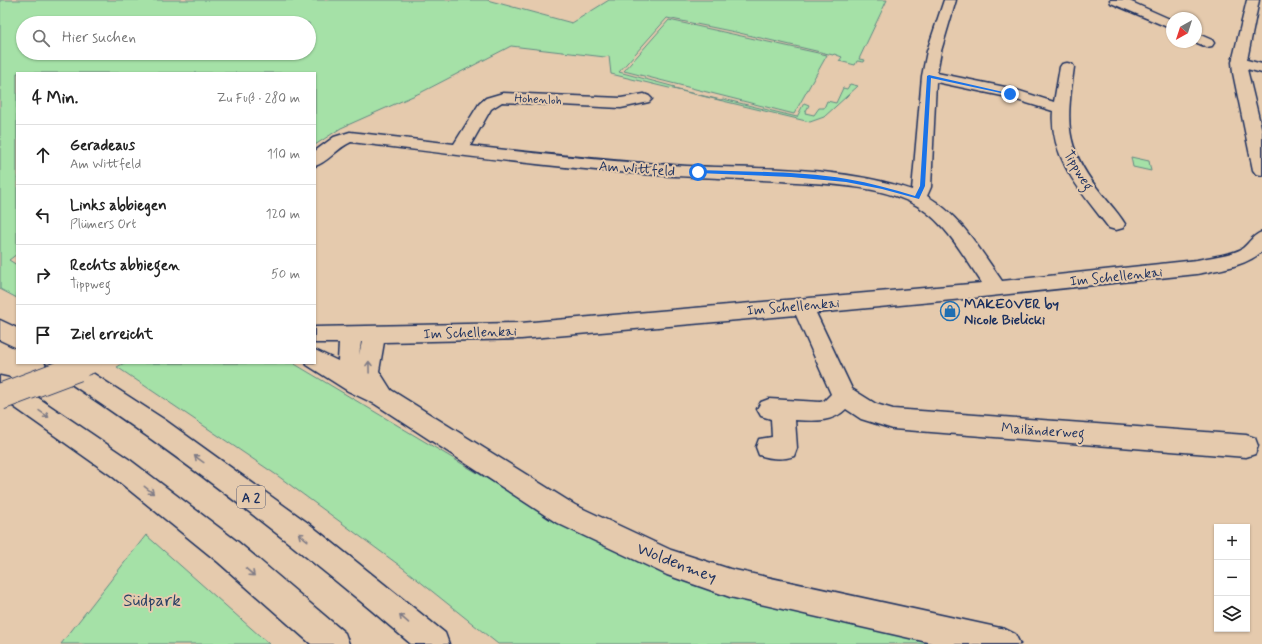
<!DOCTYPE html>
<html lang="de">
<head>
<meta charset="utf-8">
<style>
	body { margin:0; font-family:Mynerve,sans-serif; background:#f6f6f6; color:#222 }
	.controls { position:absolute; right:12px; bottom:12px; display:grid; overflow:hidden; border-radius:0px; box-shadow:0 1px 3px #0004 }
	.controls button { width:36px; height:36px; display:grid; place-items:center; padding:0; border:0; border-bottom:1px solid #e0e0e0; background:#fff; color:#222; font:20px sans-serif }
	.compass { position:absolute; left:1166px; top:12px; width:36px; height:36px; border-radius:50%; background:#fff; box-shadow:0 1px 3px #0004; rotate:219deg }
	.stop { position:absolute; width:12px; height:12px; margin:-9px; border:3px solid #1a73e8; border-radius:50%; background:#fff }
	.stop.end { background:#1a73e8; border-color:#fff; box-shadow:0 1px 4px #0008 }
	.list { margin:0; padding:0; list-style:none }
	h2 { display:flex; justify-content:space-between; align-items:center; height:52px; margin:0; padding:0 16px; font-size:17px }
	h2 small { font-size:13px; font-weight:400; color:#767676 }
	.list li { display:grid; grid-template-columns:26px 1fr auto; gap:12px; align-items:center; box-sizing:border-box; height:60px; padding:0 16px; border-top:1px solid #e0e0e0 }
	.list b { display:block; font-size:15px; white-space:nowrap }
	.list p { margin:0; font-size:13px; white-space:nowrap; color:#767676 }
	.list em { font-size:13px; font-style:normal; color:#767676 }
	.icon { flex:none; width:22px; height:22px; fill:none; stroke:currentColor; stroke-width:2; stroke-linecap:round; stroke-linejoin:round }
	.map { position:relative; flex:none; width:1262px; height:644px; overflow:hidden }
	.search { position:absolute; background:#fff; box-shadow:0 1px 3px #0004; left:16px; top:16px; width:300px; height:44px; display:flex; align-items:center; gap:10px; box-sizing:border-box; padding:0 14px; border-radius:22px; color:#767676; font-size:15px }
	.panel { position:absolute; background:#fff; box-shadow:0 1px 3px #0004; left:16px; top:72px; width:300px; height:292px; border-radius:0px }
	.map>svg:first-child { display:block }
	.green { fill:#a5e1a7; stroke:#608882; fill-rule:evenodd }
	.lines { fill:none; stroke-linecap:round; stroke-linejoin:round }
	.minor-casing { stroke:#1b2f5e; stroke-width:3 }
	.highway-casing { stroke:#1b2f5e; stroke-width:3 }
	.minor { fill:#e5caad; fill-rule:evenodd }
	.highway { fill:#e5caad; fill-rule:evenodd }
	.minor-bridge-far1-casing { stroke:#1b2f5e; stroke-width:22; stroke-linecap:butt }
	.minor-bridge-casing { stroke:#1b2f5e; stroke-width:28; stroke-linecap:butt }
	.minor-bridge-far1 { stroke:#e5caad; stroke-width:20 }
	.minor-bridge { stroke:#e5caad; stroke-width:26 }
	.oneway { stroke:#807c86 }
	.route { fill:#1a73e8 }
	.labels { text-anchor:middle; stroke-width:4; stroke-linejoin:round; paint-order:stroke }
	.far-street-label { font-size:12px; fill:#1b2f5e; stroke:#e5caad }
	.shield { fill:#e5caad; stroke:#585e76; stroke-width:1 }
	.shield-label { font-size:13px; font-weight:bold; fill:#1b2f5e }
	.street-label { font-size:14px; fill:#1b2f5e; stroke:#e5caad }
	.poi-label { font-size:14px; font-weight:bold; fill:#1b2f5e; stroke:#e5caad; text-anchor:start }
	.near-street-label { font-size:17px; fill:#1b2f5e; stroke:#e5caad }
	.near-park-label { font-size:17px; fill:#294165; stroke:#e5caad }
</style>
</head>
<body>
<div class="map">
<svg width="1262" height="644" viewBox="0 0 1262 644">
	<rect width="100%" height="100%" fill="#e5caad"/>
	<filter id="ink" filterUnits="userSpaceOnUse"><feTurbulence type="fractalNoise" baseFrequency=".025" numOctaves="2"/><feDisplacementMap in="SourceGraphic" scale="8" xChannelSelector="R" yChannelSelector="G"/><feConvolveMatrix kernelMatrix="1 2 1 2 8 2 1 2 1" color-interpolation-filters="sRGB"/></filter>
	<g filter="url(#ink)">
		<path class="green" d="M0 0H487L572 23 609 0H887L859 59 865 60 864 62 857 61 855 65 839 61 842 57 834 54 833 55 735 32 667 18 619 72 675 87 674 89 721 100 723 99 797 117 804 103 809 105 805 113 814 115 819 108H824L827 101 836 103 843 88 847 89 850 84 858 86 824 117 810 122 611 74 609 56 605 57 511 46 422 92 341 128 315 145V73H17V254L9 260 17 265V298L0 289ZM23 23H309V53H23Z
			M669 20 827 55 794 114 624 71Z
			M1131 157 1149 161 1151 171 1133 167Z
			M124 363H293L558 521 995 644H498L403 568 278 476 117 367Z
			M146 535 269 644H61Z"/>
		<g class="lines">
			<defs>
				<path id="minor" d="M944 0H956L941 51 937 73 1010 88 1054 102 1060 67 1062 64 1067 63 1072 64 1074 67C1067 119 1063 144 1097 188 1106 200 1117 211 1125 224L1123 228 1116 230 1109 228C1083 194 1049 158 1053 111L1007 97 936 82 931 187 927 196C961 216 980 250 1002 281L1197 260C1209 257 1233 255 1243 248 1250 242 1253 235 1262 232V251C1248 266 1217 270 1197 274L963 299 816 313 852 389 876 404 893 409 1246 435 1255 438 1258 446 1255 454 1246 457 893 429 861 419 846 409C832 423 813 421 795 420L797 448 794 456C782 460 771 459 759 455L756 447 759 439 772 437 771 419 761 416 757 409 761 402 769 399 820 402 824 401 831 394 796 315 521 339 384 342 379 371 391 390 575 505 671 550 730 569 1005 629 1015 634 1020 644H936L730 597 667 575 557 523 375 404 348 391 307 365 306 363H315V350L338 361 339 343H315V327L521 323 982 283C961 252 943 217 908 201 878 188 844 185 812 183 760 179 708 178 657 175 554 168 453 154 351 142 337 148 327 163 315 166V151L334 137 350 132 454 144 479 104 486 98 503 93 621 98 644 94 649 96 652 99 649 102 621 108 502 102 491 109 470 146C542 154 614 162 687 166 762 169 840 166 912 190L922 76 927 51ZM361 342H362L359 355Z
					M1110 0H1127L1172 20V29L1111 3Z
					M1247 0H1259L1247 60 1262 64V73L1247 69 1262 131V175L1256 174 1253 170 1233 73 1232 62Z
					M1196 33 1212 40 1214 43 1212 46 1207 47 1195 42Z"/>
				<path id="highway" d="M0 320 17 328V348L0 340Z
					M46 363H77L165 420 308 523 445 633 449 644H411C296 545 177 453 50 370Z
					M0 376 9 378 130 460 238 542 345 633 349 644H311L218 562 112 476 0 397Z"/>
			</defs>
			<use href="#minor" class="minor-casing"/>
			<use href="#highway" class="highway-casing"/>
			<use href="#minor" class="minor"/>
			<use href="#highway" class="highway"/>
			<defs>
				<path id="minor-bridge-far1" d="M74 369 91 363"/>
				<path id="minor-bridge" d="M0 397 77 368"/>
			</defs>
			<use href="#minor-bridge-far1" class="minor-bridge-far1-casing"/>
			<use href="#minor-bridge" class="minor-bridge-casing"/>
			<use href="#minor-bridge-far1" class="minor-bridge-far1"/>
			<use href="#minor-bridge" class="minor-bridge"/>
		</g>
		<defs><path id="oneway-shaft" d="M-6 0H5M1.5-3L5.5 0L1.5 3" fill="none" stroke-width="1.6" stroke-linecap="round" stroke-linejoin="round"/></defs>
		<g class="oneway">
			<use href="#oneway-shaft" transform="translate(369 367) rotate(-91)"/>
			<use href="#oneway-shaft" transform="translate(44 414) rotate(35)"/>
			<use href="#oneway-shaft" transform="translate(199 459) rotate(-144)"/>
			<use href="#oneway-shaft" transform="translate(149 490) rotate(38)"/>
			<use href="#oneway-shaft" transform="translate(303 537) rotate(-142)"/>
			<use href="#oneway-shaft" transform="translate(250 572) rotate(41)"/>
			<use href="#oneway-shaft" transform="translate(404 619) rotate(-139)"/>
		</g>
	</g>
	<path class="route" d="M929 75 1012 94 1010 95 931 78 925 186 919 199 882 189 846 182 791 177 698 173 695 172 698 170C747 172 798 171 847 179 870 183 893 189 915 196L920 186 927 76Z"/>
	<defs>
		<symbol id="shop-ring" viewBox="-11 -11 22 22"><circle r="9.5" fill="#e5caad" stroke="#1f6fb2" stroke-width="1.5"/><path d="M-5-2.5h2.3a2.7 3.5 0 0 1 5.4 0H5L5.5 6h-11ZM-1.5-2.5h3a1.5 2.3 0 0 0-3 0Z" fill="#1f6fb2"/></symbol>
	</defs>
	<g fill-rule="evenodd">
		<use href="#shop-ring" x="939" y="300" width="22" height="22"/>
	</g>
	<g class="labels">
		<g class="far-street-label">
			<text transform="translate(538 99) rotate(3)" y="4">Hohenloh</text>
		</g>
		<rect class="shield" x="237" y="486" width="28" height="22" rx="3"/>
		<g class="shield-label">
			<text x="251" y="502">A 2</text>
		</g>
		<g class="street-label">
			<text transform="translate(637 168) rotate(4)" y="5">Am Wittfeld</text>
			<text transform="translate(1079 170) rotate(59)" y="5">Tippweg</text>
			<text transform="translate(1116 276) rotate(-6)" y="5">Im Schellenkai</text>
			<text transform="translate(793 306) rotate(-5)" y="5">Im Schellenkai</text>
			<text transform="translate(470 332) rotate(-2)" y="5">Im Schellenkai</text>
			<text transform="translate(1043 430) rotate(4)" y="5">Mailänderweg</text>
		</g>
		<g class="poi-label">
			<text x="964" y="308">MAKEOVER by<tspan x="964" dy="16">Nicole Bielicki</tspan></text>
		</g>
		<g class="near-street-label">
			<text transform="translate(677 562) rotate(21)" y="6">Woldenmey</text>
		</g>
		<g class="near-park-label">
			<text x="152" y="606">Südpark</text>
		</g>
	</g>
</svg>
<div class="controls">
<button>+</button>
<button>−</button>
<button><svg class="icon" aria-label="layers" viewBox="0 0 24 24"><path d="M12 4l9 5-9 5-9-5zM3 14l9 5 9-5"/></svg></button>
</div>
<svg class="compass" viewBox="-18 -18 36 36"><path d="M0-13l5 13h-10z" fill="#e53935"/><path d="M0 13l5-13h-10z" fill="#767676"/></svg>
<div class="stop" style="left:698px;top:172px"></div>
<div class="stop end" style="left:1010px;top:94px"></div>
<div class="search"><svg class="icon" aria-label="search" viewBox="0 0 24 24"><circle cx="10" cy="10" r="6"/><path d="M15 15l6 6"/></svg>Hier suchen</div>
<section class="panel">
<h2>4 Min.<small>Zu Fuß · 280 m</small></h2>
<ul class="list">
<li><svg class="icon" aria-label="ahead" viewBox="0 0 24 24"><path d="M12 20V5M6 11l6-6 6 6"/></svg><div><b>Geradeaus</b><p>Am Wittfeld</p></div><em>110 m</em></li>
<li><svg class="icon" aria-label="left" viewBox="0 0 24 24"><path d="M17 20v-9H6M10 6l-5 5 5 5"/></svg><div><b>Links abbiegen</b><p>Plümers Ort</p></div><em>120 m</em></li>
<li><svg class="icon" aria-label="right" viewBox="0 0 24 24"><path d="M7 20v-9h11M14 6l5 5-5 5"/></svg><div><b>Rechts abbiegen</b><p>Tippweg</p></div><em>50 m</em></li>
<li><svg class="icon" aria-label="arrive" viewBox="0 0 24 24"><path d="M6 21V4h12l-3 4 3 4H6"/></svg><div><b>Ziel erreicht</b></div></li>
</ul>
</section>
</div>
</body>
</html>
